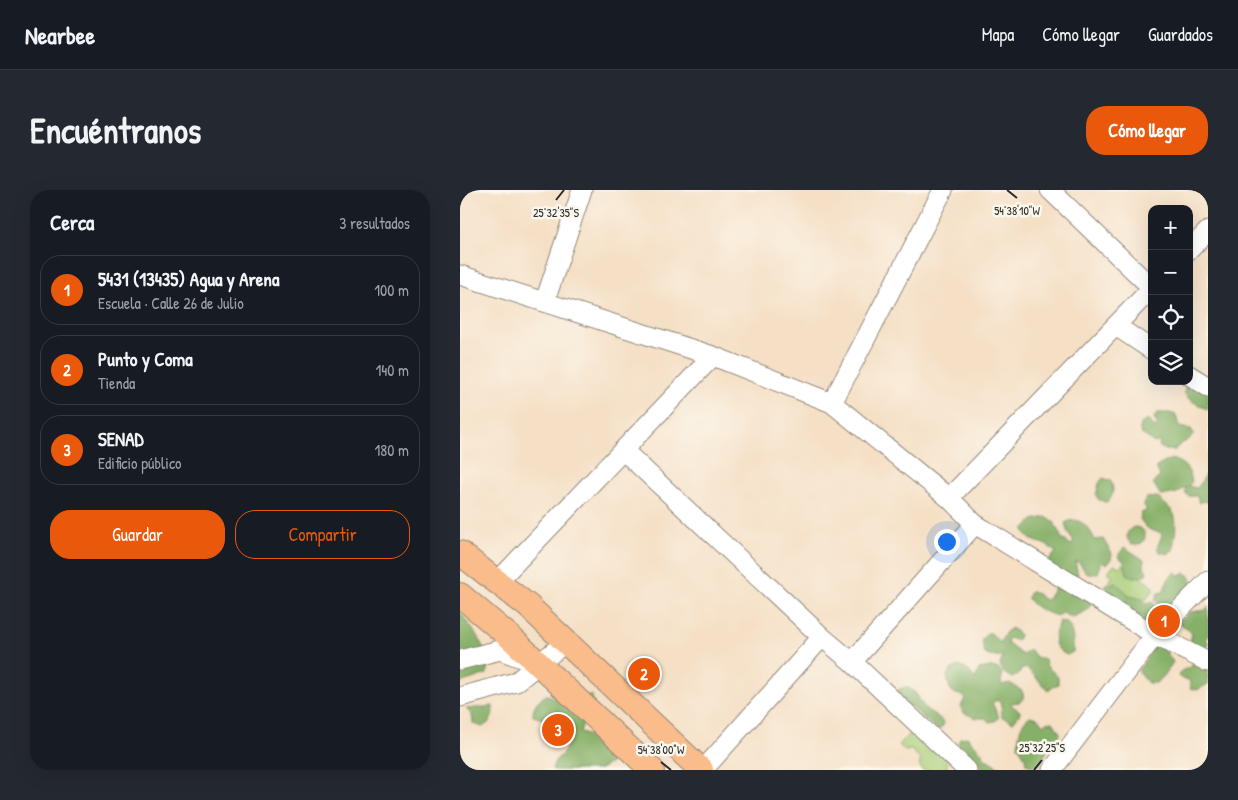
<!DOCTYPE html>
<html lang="es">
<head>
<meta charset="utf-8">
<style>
	body { margin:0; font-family:"Patrick Hand",sans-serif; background:#242831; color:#f1f3f6 }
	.controls { position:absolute; right:15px; top:15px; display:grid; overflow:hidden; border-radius:10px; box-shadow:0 5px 20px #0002 }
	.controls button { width:45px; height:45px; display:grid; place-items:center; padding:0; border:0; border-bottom:1px solid #363941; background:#171b24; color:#f1f3f6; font:25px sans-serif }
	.you { position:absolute; left:486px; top:351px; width:18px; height:18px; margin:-12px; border:4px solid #fff; border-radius:50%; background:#1a73e8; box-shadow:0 0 0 8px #1a73e833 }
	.badge { display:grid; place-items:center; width:32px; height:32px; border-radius:50%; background:#ea580c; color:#fff; font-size:16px; font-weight:700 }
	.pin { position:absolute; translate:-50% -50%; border:2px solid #fff; box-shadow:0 1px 5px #0006 }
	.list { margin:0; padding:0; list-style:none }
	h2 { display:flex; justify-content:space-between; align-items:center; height:65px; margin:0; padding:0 20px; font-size:21px }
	h2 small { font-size:16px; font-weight:400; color:#9ea1a6 }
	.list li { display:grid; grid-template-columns:32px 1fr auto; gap:15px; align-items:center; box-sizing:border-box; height:70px; margin:0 10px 10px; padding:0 10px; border:1px solid #363941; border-radius:20px }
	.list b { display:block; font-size:19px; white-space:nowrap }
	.list p { margin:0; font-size:16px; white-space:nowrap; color:#9ea1a6 }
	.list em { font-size:16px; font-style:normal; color:#9ea1a6 }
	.actions { display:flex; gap:10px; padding:15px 20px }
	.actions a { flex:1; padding:11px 0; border:1px solid #ea580c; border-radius:20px; text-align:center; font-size:18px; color:#ea580c }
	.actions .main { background:#ea580c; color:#fff }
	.icon { flex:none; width:28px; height:28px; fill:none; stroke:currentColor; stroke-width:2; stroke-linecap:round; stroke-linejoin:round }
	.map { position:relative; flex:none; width:748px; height:580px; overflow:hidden; border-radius:20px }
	header { display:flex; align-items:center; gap:30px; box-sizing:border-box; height:70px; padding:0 25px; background:#171b24; border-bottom:1px solid #363941 }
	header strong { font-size:24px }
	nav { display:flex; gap:28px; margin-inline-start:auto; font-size:18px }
	.intro { display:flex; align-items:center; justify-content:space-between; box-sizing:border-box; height:120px; padding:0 30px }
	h1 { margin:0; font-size:35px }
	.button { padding:12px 22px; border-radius:20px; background:#ea580c; color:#fff; font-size:18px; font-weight:700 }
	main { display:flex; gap:30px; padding:0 30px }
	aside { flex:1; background:#171b24; border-radius:20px; box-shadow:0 5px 20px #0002 }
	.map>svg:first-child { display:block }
	.green { fill:#a8cc76; stroke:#6a7c50 }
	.forest { fill:#86b067; stroke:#586e49 }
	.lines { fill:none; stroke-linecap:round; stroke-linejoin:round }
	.minor-casing { stroke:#908578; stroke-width:21 }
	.major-casing { stroke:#908578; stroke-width:26 }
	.minor { stroke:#fff; stroke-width:19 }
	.major { stroke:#f9bc8a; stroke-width:24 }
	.ticks { fill:none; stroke:#2b2b2b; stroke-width:2 }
	.ticks-label { font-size:12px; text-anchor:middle; fill:#2b2b2b; stroke:#fbf7ec; stroke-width:5; stroke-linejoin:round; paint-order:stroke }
</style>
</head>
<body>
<header>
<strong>Nearbee</strong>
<nav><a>Mapa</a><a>Cómo llegar</a><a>Guardados</a></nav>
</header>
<div class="intro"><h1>Encuéntranos</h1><a class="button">Cómo llegar</a></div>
<main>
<aside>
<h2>Cerca<small>3 resultados</small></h2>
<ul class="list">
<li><span class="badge">1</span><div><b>5431 (13435) Agua y Arena</b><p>Escuela · Calle 26 de Julio</p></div><em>100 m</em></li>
<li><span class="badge">2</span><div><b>Punto y Coma</b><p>Tienda</p></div><em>140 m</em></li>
<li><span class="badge">3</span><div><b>SENAD</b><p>Edificio público</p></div><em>180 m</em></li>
</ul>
<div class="actions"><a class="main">Guardar</a><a>Compartir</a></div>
</aside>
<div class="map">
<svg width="748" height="580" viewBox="0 0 748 580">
	<rect width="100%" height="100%" fill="#fbf7ec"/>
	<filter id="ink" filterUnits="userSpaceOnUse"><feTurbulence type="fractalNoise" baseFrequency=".02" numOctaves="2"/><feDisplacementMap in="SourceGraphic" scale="10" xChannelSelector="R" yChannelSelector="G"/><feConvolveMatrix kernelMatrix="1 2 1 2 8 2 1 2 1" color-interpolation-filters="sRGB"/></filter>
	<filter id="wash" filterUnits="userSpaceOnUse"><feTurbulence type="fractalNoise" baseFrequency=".0096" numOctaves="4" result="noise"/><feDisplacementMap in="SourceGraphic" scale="20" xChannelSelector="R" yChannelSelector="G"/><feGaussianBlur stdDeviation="1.12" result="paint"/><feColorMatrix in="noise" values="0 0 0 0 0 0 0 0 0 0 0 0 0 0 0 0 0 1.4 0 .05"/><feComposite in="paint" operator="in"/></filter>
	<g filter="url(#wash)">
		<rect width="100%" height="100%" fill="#f5dfc5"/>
		<path class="green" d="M654 374 659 377 662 374 695 398 681 416 648 392 653 386 648 382Z
			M454 539 490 560 486 580H462L459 574 461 571 459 567 451 560 445 561 439 555Z"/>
		<path class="forest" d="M728 191 748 199V220L730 210 724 203 725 198Z
			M697 223H710L716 225 719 237 731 239 734 244C728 253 721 251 715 260H705L699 256 700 251 695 253C690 251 687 246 681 244L680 240 681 234 688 230 695 238 698 236 694 228Z
			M711 269C724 273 730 279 732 292L728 296 737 298C743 292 743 286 748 280V313L745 311 739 313 737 306H728L725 303 726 297 717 303 701 306 693 293 700 286 696 277Z
			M643 288 651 291C654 300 654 305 647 313L638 309 636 305 639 293Z
			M698 307C703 313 708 316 712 321 720 331 713 350 713 360L708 364 700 362 697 358 702 345 700 342C690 342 685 337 680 329L681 323 686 321V318L683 315 686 308Z
			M586 327 594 332 602 349 612 355 614 351 607 341 605 333C618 324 630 338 635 350L643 349 652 364 651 369 647 374 642 372 638 383C623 387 627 381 618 372H615L618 384 611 395 632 413 626 421 611 428 603 423 597 426C585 422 573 418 567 407L571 401C578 402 580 409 587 410L594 400 595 394 586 374 596 362C593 360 589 356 586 355 576 350 567 352 564 339L573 330Z
			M667 346a9 9 0 1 1 18 0a9 9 0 1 1-18 0Z
			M664 357 684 370V377L687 382 685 386 673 387 667 384 664 372 658 366Z
			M715 382 720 386 725 383C731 386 734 390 731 397L720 403 710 417 704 419 695 410 698 403 703 402 709 388Z
			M656 393 670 406 682 409 687 414 692 412 698 418 700 423 696 428 684 432 666 419 660 411 654 412 644 406 645 394Z
			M748 416V446L746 449 748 452V460L730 451 732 444 727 438 718 433 730 422 746 420Z
			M0 422C15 443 29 457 27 484L0 493Z
			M599 431 606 432C613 439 614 452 613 462L607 465C590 457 594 447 599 431Z
			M552 438 560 445 557 451 549 448 547 453 562 465 570 459 576 467 585 469 586 475 598 487V494L588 500 567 478 560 480V483L552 488 544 483 540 475 543 466H529L524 463 522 450 527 443H531L540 453 546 442Z
			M696 454 705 460 713 472 704 486 696 493H688L678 481Z
			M733 471 748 480V494L737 500 731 499 729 490 723 489 719 486 721 481 732 476Z
			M499 476 508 480 515 489 519 479C526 478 542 474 542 486 542 489 541 492 541 495L550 493 562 501 564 507 560 512 551 513V515L560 521 559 525 553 532 542 527C540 521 543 515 540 510L535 511 532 513 539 527 535 531 529 532 525 528H516L504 523 501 517 505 508 502 505C490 505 488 496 487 485L492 479Z
			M446 497C458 501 458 510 465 518 472 525 477 523 484 534L479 541 437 505 439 499Z
			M87 505 105 510 132 505 133 516 125 527 120 542 125 543C131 549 135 550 144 548L156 558 154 571 138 580H94L92 579 95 571 104 562 115 540 100 525 89 523 86 530 73 526C73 515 77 510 87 505Z
			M33 516C33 527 32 532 22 537L13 533 12 525 6 519Z
			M570 526 578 528 583 535 586 532H593L600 543 599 548C585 555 588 564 579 575L572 576 566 574 565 567 558 556C560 542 558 536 570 526Z
			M508 547C513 556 522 559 525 569L532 572 541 580H525L512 570 510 564 498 554 500 548Z"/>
	</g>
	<g filter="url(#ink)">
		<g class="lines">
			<defs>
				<path id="minor" d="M590 0 692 98
					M729 60 748 41
					M0 85 253 166 372 213 489 308 515 334 695 445 748 472
					M85 111 122 0
					M656 136 692 160
					M729 185 748 197
					M372 213 483 0
					M163 260 362 447 392 472 507 580
					M489 308 692 98
					M38 391 253 166
					M0 470 40 460 75 473
					M392 472 515 334
					M0 507 56 492 106 452
					M243 580 362 447
					M592 580 695 445 748 391"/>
				<path id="major" d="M0 363 68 416 241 580
					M0 405 51 448 192 580"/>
			</defs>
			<use href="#minor" class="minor-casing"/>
			<use href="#major" class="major-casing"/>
			<use href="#minor" class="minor"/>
			<use href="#major" class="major"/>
		</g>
	</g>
	<path class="ticks" d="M547 0 557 8M96 10 104 0M201 572 211 580M574 580 582 570"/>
	<g class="ticks-label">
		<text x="557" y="25">54°38'10"W</text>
		<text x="96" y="27">25°32'35"S</text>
		<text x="582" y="562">25°32'25"S</text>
		<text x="201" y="564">54°38'00"W</text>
	</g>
</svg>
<div class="controls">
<button>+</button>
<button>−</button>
<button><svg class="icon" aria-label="locate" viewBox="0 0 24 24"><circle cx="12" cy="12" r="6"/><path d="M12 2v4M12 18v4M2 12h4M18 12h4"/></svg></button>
<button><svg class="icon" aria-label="layers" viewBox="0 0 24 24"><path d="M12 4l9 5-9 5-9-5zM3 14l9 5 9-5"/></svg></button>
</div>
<div class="you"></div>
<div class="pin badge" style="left:704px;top:431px">1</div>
<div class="pin badge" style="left:184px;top:484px">2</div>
<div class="pin badge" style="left:98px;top:540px">3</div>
</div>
</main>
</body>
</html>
